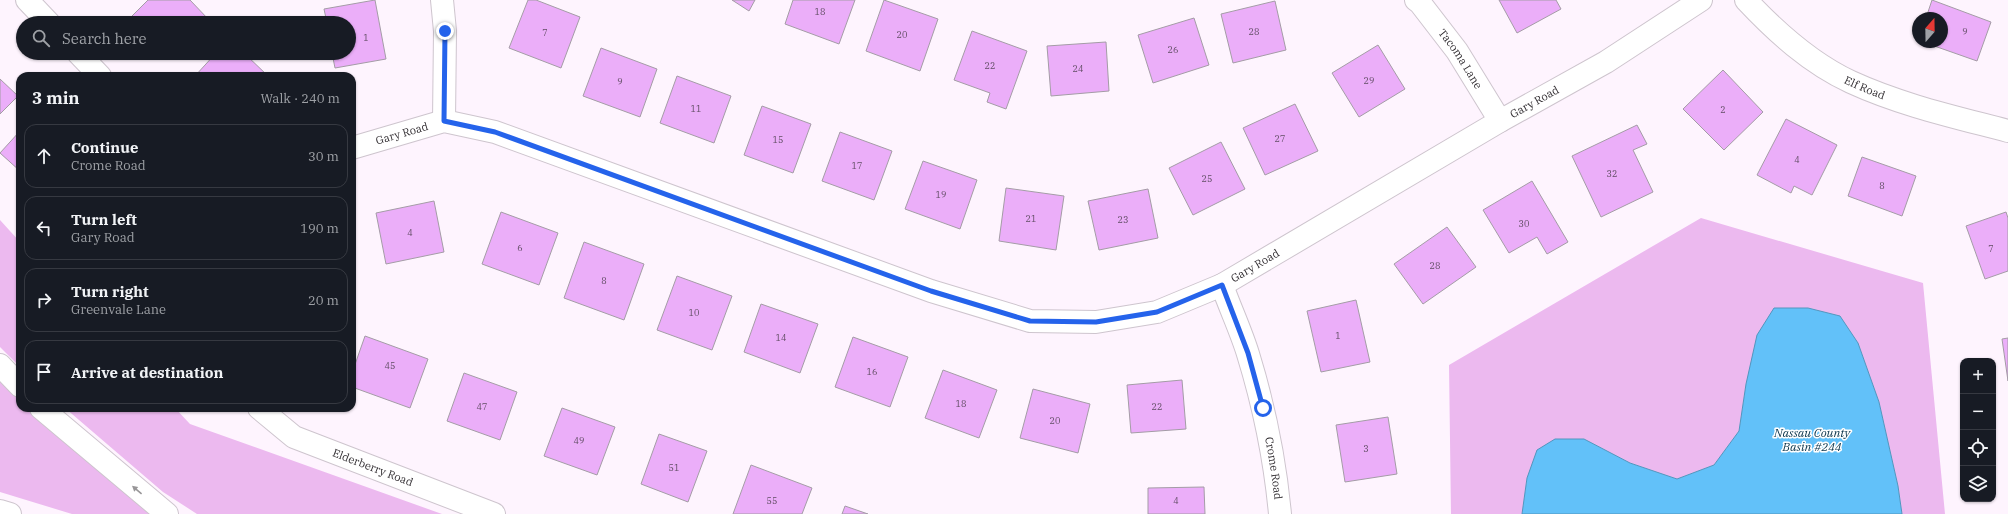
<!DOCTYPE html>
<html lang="en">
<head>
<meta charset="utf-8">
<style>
	body { margin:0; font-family:"IBM Plex Serif",serif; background:#242831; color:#f1f3f6 }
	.controls { position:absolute; right:12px; bottom:12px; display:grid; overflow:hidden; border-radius:8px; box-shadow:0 1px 3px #0004 }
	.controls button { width:36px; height:36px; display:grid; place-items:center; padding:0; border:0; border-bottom:1px solid #363941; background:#171b24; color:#f1f3f6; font:20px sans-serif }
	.compass { position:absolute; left:1912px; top:12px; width:36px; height:36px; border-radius:50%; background:#171b24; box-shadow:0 1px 3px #0004; rotate:20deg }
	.stop { position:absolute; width:12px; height:12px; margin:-9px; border:3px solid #2563eb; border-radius:50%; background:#fff }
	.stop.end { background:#2563eb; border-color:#fff; box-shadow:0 1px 4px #0008 }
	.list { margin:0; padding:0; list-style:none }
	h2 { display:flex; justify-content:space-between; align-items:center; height:52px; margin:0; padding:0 16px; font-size:17px }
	h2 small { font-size:13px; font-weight:400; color:#9ea1a6 }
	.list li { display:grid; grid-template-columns:26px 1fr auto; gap:12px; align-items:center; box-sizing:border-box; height:64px; margin:0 8px 8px; padding:0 8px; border:1px solid #363941; border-radius:12px }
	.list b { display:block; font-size:15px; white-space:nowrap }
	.list p { margin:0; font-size:13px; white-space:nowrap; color:#9ea1a6 }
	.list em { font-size:13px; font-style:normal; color:#9ea1a6 }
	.icon { flex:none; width:22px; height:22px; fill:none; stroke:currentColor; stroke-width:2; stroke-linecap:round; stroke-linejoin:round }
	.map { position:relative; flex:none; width:2008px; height:514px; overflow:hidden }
	.search { position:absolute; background:#171b24; box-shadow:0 1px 3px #0004; left:16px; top:16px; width:340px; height:44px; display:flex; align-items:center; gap:10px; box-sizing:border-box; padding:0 14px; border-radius:22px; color:#9ea1a6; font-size:15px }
	.panel { position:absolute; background:#171b24; box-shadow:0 1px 3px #0004; left:16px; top:72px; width:340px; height:340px; border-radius:12px }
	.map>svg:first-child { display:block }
	.green { fill:#ecb9ef }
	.water { fill:#62c1f9; stroke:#5395bd }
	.building { fill:#ebaef9; stroke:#a49ca6 }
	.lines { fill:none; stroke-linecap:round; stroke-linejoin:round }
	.minor-casing { stroke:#cec5ce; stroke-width:24 }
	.motorway-casing { stroke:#cec5ce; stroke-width:24 }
	.minor { stroke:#fff; stroke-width:22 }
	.motorway { stroke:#fff; stroke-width:22 }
	.oneway { fill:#989698 }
	.route { stroke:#2563eb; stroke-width:5 }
	.labels { text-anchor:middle; stroke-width:3; stroke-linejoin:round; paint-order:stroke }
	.number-label { font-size:9px; fill:#604d63 }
	.street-label { font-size:11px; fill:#312d31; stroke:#fff }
	.water-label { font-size:12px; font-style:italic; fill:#0b354c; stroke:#fff }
</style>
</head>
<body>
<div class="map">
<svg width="2008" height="514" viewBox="0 0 2008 514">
	<rect width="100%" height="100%" fill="#fef4fe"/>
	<path class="green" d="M1701 218 1923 283 1945 514H1902L1898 486 1879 402 1858 343 1840 316 1808 308 1746 384 1739 431 1714 465 1677 479 1630 463 1584 439 1527 478 1522 514H1451L1449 365Z
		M0 220 20 242V367L0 347Z
		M0 379 20 399V408H29L49 428 159 514H72L0 492Z
		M65 408H175L190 424 442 514H197L163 492Z"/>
	<path class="water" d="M1774 308H1808L1840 316 1858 343 1879 402 1898 486 1902 514H1522L1527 478 1537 450 1555 439H1584L1630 463 1677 479 1714 465 1739 431 1746 384 1757 335Z"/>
	<path class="building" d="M148 0H190L209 20 206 23H139L132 16Z
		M375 0 386 59 335 68 332 53H349V23H327L324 9Z
		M528 0H536L580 17 561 68 509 48Z
		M732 0H755L749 11Z
		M793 0H855L839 44 785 24Z
		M884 0 938 19 920 71 866 51Z
		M1499 0H1556L1561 9 1517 33Z
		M1932 0 1991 22 1977 61 1923 42H1942V18H1926Z
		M1275 1 1286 50 1233 63 1221 14Z
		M1194 18 1209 65 1153 83 1138 35Z
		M972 31 1027 51 1006 109 987 102 990 93 954 80Z
		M1106 42 1109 91 1051 96 1047 46Z
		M1378 45 1405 89 1359 117 1332 73Z
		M601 48 657 69 640 117 583 96Z
		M216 53H244L268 76H195Z
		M1723 70 1763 112 1724 150 1683 109Z
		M677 76 731 96 714 143 660 123Z
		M0 79 18 96 0 114Z
		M1295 104 1318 151 1265 175 1243 128Z
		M762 106 811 124 793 173 744 155Z
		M1786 119 1837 145 1812 195 1794 186 1791 193 1757 175Z
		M1637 125 1647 144 1633 150 1653 192 1601 217 1572 156Z
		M20 131V171L0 153Z
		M840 132 892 151 874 200 822 181Z
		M1221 142 1245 189 1193 215 1169 168Z
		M1862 157 1916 176 1902 216 1848 196Z
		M923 161 977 180 960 229 905 209Z
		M1532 181 1568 242 1547 254 1537 237 1509 253 1483 210Z
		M1006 188 1064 196 1056 250 999 241Z
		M1148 189 1158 238 1099 250 1088 201Z
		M434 201 444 252 386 264 376 213Z
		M501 212 558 233 539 285 482 264Z
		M2006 212 2008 218V271L1985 279 1966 226Z
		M1447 227 1476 267 1423 304 1394 264Z
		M584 242 644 264 624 320 564 298Z
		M677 276 732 296 712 350 657 330Z
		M1356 300 1370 362 1321 372 1307 311Z
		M761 304 818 324 800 373 744 352Z
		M365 336 428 359 410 408 352 387V373Z
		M853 337 908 357 890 407 835 387Z
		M2008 338V381L2002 339Z
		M943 370 997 390 979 438 925 418Z
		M464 373 517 392 500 440 447 421Z
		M1182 380 1186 429 1131 433 1127 385Z
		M1033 389 1090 404 1078 453 1020 438Z
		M562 408 615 427 597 475 544 456Z
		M1388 417 1397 474 1345 482 1336 425Z
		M659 434 707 451 688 502 641 484Z
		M751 465 812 488 802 514H733Z
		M1204 487 1205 514H1148V488Z
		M845 506 868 514H842Z"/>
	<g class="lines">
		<defs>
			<g id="minor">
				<path d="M27 0 49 23"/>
				<path d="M442 0 445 31 444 121"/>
				<path id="s1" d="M1416 0 1420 3 1457 51 1500 121"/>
				<path id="s2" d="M1746 0C1776 32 1810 63 1851 82 1901 105 1955 117 2008 131"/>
				<path d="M78 53 100 76"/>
				<path id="s3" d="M352 148 444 121 495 132 931 291 1030 321 1096 322 1157 312 1222 285 1500 121 1606 62 1701 0"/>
				<path id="s4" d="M1222 285C1230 308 1241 331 1248 354 1264 406 1275 460 1280 514"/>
				<path id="s5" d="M259 408 294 437 494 514"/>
			</g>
			<path id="motorway" d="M0 365 20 386
				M41 408 167 514
				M0 511 10 514"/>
		</defs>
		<use href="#minor" class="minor-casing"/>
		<use href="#motorway" class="motorway-casing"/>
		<use href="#minor" class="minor"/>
		<use href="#motorway" class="motorway"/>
	</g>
	<defs><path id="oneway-solid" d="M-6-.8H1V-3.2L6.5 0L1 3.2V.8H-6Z"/></defs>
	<use class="oneway" href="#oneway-solid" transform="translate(137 490) rotate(-140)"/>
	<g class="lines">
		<path class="route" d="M445 31 444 121 495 132 931 291 1030 321 1096 322 1157 312 1222 285 1248 353 1263 408"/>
	</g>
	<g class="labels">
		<g class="number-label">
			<text x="820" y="15">18</text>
			<text x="1254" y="35">28</text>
			<text x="1965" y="35">9</text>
			<text x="545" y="36">7</text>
			<text x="902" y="38">20</text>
			<text x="366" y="41">1</text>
			<text x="1173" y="53">26</text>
			<text x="990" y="69">22</text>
			<text x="1078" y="72">24</text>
			<text x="1369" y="84">29</text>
			<text x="620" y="85">9</text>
			<text x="696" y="112">11</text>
			<text x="1723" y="113">2</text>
			<text x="1280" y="142">27</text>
			<text x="778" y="143">15</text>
			<text x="1797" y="163">4</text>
			<text x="857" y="169">17</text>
			<text x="1612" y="177">32</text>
			<text x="1207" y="182">25</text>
			<text x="1882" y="189">8</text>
			<text x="941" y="198">19</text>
			<text x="1031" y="222">21</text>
			<text x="1123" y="223">23</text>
			<text x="1524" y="227">30</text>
			<text x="410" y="236">4</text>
			<text x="520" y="251">6</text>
			<text x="1991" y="252">7</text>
			<text x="1435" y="269">28</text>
			<text x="604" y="284">8</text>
			<text x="694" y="316">10</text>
			<text x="1338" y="339">1</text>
			<text x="781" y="341">14</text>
			<text x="390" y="369">45</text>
			<text x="872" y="375">16</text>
			<text x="961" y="407">18</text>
			<text x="482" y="410">47</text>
			<text x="1157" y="410">22</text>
			<text x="1055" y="424">20</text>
			<text x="579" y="444">49</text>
			<text x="1366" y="452">3</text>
			<text x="674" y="471">51</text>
			<text x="772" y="504">55</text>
			<text x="1176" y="504">4</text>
		</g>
		<g class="street-label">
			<text dy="4" stroke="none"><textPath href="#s1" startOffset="74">Tacoma Lane</textPath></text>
			<text dy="4" stroke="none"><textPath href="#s2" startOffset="149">Elf Road</textPath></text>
			<text dy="4" stroke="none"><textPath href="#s3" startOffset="1276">Gary Road</textPath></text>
			<text dy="4" stroke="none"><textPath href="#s3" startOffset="52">Gary Road</textPath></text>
			<text dy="4" stroke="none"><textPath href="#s3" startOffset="952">Gary Road</textPath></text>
			<text dy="4" stroke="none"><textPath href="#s5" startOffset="130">Elderberry Road</textPath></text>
			<text dy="4" stroke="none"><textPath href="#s4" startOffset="191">Crome Road</textPath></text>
		</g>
		<g class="water-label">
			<text x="1812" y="437">Nassau County<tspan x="1812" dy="14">Basin #244</tspan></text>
		</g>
	</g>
</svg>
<div class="controls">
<button>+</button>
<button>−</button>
<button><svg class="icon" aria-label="locate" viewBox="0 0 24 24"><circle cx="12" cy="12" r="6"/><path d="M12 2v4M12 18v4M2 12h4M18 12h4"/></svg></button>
<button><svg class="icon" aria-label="layers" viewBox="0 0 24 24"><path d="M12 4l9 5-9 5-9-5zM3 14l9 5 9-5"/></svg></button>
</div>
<svg class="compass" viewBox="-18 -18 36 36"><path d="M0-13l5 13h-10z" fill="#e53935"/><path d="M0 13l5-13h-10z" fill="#9ea1a6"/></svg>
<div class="stop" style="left:1263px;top:408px"></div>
<div class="stop end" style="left:445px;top:31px"></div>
<div class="search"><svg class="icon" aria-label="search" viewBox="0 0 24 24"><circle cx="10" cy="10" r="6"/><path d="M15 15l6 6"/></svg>Search here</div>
<section class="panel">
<h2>3 min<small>Walk · 240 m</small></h2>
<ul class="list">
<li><svg class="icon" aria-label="ahead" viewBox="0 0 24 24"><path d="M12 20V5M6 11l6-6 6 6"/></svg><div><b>Continue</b><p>Crome Road</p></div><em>30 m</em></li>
<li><svg class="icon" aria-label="left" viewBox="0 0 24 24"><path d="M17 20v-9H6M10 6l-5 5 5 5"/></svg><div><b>Turn left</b><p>Gary Road</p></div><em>190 m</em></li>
<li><svg class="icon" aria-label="right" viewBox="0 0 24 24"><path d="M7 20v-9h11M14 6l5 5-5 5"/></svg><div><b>Turn right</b><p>Greenvale Lane</p></div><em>20 m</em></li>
<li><svg class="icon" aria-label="arrive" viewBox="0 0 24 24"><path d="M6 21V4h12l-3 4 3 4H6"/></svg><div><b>Arrive at destination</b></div></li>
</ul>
</section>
</div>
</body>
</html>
